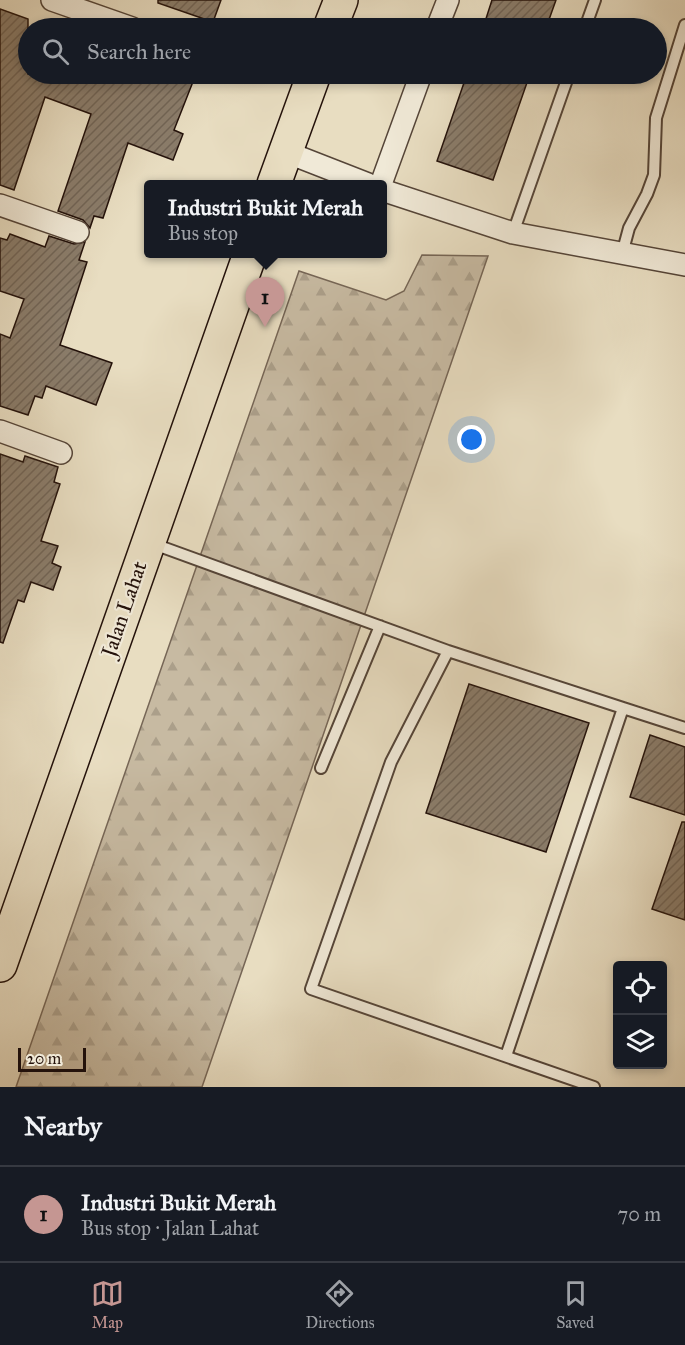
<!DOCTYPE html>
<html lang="en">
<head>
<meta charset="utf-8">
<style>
	body { margin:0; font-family:"IM FELL Great Primer",serif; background:#242831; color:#f1f3f6 }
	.controls { position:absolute; right:18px; bottom:18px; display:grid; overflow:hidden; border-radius:6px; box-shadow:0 3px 9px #0003 }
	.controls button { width:54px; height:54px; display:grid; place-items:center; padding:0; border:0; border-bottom:2px solid #363941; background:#171b24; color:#f1f3f6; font:30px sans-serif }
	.scale { position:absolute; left:18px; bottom:15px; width:68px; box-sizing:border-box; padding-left:6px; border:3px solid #24120b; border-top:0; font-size:16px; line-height:21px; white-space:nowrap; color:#24120b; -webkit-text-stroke:4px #f0e9d7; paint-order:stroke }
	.you { position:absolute; left:472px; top:440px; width:21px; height:21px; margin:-15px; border:4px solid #fff; border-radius:50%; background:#1a73e8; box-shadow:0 0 0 9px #1a73e833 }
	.badge { display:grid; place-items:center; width:39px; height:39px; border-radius:50%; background:#c59692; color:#111; font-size:20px; font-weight:700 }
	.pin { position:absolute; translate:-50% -50px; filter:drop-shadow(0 2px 3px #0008) }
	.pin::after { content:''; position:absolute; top:32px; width:21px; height:18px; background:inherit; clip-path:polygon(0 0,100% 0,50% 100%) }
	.popup { position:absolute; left:144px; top:180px; width:243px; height:78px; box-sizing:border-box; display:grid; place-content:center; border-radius:6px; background:#171b24; filter:drop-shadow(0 2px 4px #0005); font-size:20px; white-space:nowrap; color:#9ea1a6 }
	.popup b { font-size:22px; color:#f1f3f6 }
	.popup::after { content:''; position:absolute; left:50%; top:100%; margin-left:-12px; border:12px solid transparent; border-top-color:#171b24 }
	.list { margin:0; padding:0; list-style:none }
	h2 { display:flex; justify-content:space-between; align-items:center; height:78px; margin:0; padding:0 24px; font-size:26px }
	h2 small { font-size:20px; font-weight:400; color:#9ea1a6 }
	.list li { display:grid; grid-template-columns:39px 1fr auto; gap:18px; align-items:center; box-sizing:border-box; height:96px; padding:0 24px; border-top:2px solid #363941 }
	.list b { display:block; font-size:22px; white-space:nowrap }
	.list p { margin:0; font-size:20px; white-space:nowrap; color:#9ea1a6 }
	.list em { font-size:20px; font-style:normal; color:#9ea1a6 }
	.icon { flex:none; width:33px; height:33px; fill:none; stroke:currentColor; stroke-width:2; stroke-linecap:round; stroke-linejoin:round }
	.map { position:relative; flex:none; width:685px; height:1087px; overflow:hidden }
	.search { position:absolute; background:#171b24; box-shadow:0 3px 9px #0003; left:18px; right:18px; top:18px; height:66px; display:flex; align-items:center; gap:15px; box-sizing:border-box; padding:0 21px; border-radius:33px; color:#9ea1a6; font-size:22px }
	.sheet { height:174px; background:#171b24 }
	nav { display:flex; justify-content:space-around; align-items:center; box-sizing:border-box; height:84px; border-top:2px solid #363941; background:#171b24; font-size:16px; color:#9ea1a6 }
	nav a { display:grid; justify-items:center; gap:3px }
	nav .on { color:#c59692 }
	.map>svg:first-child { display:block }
	.forest { fill:url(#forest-firs); stroke:#766656; stroke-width:1.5 }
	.building { fill:url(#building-hatch); stroke:#24120b; stroke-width:1.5 }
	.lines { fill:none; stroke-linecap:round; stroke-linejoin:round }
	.lane-casing { stroke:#554538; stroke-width:14 }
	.street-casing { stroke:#554538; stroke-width:24 }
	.primary-casing { stroke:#24120b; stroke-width:36 }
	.lane { stroke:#f0e9d7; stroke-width:10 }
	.street { stroke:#f0e9d7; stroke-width:21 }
	.primary { stroke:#e8ddc1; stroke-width:33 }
	.labels { text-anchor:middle; stroke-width:4.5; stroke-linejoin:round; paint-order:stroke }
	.street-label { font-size:21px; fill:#24120b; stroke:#f0e9d7 }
</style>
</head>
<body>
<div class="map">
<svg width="685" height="1087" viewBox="0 0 685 1087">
	<defs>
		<pattern id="forest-firs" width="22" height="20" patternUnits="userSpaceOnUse" patternTransform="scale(1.5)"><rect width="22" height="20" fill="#c7baa2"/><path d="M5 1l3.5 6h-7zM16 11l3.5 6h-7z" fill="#ab9f8a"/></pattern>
		<pattern id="building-hatch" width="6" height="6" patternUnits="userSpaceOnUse" patternTransform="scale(1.5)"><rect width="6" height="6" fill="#8a7c6a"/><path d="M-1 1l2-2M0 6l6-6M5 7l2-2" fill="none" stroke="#716455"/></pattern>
	</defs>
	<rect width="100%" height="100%" fill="#e8ddc1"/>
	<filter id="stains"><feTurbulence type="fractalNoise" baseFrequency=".00333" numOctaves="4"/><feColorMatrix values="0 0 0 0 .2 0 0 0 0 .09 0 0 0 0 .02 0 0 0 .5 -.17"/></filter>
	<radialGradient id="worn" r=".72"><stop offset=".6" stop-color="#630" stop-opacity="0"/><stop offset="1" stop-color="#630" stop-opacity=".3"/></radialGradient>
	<path class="forest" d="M422 255 488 256 202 1087H16L299 271 386 300 404 291Z"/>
	<path class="building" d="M158 0H221L213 22 158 3Z
		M492 0H556L546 28H483Z
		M0 9 28 19V74H196L174 130 183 134 173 160 128 143 103 218 94 216 90 228 83 220 58 211 91 114 45 97 14 190 0 185Z
		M467 74H530L493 180 437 161Z
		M10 234 45 247 49 236 74 244 85 242 79 260 87 262 60 345 112 363 96 405 46 386 42 398 35 396 28 415 0 406V334L10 338 24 299 0 291V238L7 240Z
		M0 454 23 462 25 456 58 467 54 482 60 484 41 541 58 546 52 563 61 567 53 590 31 582 24 602 18 600 3 643 0 642Z
		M469 684 589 723 546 852 426 813Z
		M650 735 685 747V815L630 797Z
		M682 822H685V920L652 909Z"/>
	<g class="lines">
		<defs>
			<path id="lane" d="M585 28 595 0
				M513 233 569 74
				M622 254 629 228 647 194 654 175 656 118 685 25
				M151 543 448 651 623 708 506 1056
				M448 651 391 762 311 989 594 1087
				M623 708 685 728
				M321 768 380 626"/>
			<path id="street" d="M52 0 132 28
				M437 28 448 0
				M286 152 368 184
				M381 184 421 74
				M382 190 513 233 685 265
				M0 205 78 232
				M0 431 61 453"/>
			<path id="primary" d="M330 28 341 0
				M274 184 314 74
				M0 965 250 254"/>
		</defs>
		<use href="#lane" class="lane-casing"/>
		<use href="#street" class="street-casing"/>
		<use href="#primary" class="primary-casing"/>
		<use href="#lane" class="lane"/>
		<use href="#street" class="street"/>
		<use href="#primary" class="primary"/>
	</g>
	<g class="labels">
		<g class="street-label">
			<text transform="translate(124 609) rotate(-71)" y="7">Jalan Lahat</text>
		</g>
	</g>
	<rect width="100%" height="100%" filter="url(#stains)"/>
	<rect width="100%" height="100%" fill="url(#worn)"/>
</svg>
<div class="controls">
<button><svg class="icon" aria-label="locate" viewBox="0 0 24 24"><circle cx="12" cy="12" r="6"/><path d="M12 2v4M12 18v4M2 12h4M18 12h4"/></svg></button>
<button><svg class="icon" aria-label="layers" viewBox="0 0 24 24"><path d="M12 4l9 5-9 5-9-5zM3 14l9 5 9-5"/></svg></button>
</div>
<div class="scale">20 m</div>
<div class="you"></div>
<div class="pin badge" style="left:265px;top:327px">1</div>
<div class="popup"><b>Industri Bukit Merah</b>Bus stop</div>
<div class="search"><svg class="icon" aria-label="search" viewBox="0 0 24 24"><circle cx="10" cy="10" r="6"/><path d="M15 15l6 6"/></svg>Search here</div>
</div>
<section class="sheet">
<h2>Nearby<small></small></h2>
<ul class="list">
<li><span class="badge">1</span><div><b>Industri Bukit Merah</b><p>Bus stop · Jalan Lahat</p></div><em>70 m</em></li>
</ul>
</section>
<nav>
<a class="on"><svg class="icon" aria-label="map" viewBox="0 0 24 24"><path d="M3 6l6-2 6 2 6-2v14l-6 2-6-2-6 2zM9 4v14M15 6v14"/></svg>Map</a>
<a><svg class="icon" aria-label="directions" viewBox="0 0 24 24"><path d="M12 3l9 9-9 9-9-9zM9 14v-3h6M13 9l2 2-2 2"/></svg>Directions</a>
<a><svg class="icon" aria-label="saved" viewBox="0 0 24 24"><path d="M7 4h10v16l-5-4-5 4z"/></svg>Saved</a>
</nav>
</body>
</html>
